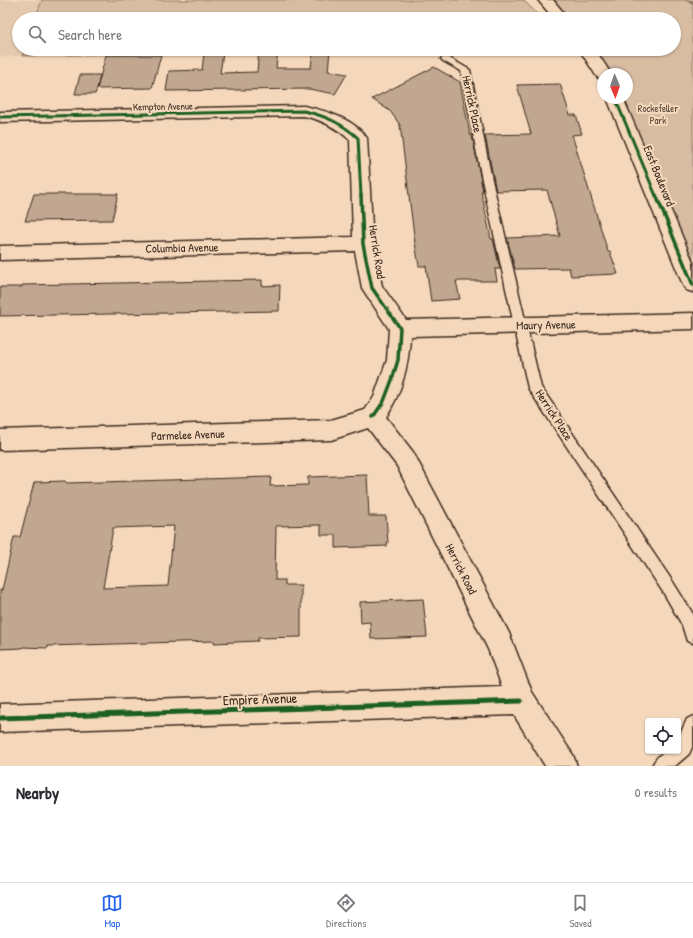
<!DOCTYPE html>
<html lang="en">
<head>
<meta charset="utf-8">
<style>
	body { margin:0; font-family:"Patrick Hand",sans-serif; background:#f7f7f7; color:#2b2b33 }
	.controls { position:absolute; right:12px; bottom:12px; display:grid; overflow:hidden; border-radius:4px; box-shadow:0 1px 3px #0004 }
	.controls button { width:36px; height:36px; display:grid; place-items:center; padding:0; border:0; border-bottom:1px solid #e1e1e2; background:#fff; color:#2b2b33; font:20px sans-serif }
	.compass { position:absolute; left:597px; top:68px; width:36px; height:36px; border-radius:50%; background:#fff; box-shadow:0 1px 3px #0004; rotate:178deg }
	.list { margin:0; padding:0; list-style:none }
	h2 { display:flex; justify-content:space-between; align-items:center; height:52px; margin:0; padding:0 16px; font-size:17px }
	h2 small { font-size:13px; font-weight:400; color:#7c7c81 }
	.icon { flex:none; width:22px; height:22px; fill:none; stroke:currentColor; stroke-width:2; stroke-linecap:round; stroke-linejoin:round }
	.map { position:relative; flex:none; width:693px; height:766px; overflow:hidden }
	.search { position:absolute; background:#fff; box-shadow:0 1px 3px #0004; left:12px; right:12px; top:12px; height:44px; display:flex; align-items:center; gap:10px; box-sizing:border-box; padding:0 14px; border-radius:22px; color:#7c7c81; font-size:15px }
	.sheet { height:116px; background:#fff }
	nav { display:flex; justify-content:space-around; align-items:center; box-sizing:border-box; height:56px; border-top:1px solid #e1e1e2; background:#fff; font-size:11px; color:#7c7c81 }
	nav a { display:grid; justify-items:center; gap:2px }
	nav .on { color:#2563eb }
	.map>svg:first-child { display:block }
	.built { fill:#e5c9ae }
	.green { fill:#d7bca2; stroke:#897360 }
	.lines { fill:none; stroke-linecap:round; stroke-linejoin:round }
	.stream { fill:#7e6a57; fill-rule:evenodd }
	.building { fill:#c1a790; stroke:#3b2a1e; fill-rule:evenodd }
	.lane-casing { stroke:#3b2a1e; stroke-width:3 }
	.street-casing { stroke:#3b2a1e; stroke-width:3 }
	.lane { fill:#f5d8bb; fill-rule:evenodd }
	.street { fill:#f5d8bb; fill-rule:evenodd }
	.cycleway-far2-casing { stroke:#f5d8bb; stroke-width:5 }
	.cycleway-far1-casing { stroke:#f5d8bb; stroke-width:6 }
	.cycleway-casing { stroke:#f5d8bb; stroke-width:8 }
	.cycleway-far2 { stroke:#1b5e20; stroke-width:3 }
	.cycleway-far1 { stroke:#1b5e20; stroke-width:3.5 }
	.cycleway { stroke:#1b5e20; stroke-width:5 }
	.labels { text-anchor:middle; stroke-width:4; stroke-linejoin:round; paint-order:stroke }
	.far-street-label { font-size:10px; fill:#3b2a1e; stroke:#f5d8bb }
	.far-park-label { font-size:10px; fill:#524032; stroke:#f5d8bb }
	.street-label { font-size:12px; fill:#3b2a1e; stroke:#f5d8bb }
	.near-street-label { font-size:14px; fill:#3b2a1e; stroke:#f5d8bb }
</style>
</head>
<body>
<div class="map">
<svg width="693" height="766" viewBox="0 0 693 766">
	<rect width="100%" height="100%" fill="#f5d8bb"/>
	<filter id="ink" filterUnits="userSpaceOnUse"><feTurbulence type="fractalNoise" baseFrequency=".025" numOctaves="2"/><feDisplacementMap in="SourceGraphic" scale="8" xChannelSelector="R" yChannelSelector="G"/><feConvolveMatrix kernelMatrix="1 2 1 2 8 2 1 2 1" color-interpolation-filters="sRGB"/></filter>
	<g filter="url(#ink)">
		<path class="built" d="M0 0H42L35 19H19V49H25L22 56 0 57Z"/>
		<path class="green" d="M42 0H523L543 19H35Z
			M544 0H693V281L614 98H627V74H603L583 49H674V19H559Z
			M25 49H303L22 56Z"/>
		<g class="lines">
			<path class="stream" d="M685 0H690L693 2V5Z"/>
		</g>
		<path class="building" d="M259 49H278L276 68H311L313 50H330L328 71 347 74 335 94 309 89 166 91 169 71 202 70 204 53H223L220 73 257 72Z
			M106 55H161L152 88 97 89 95 94H75L80 75H100L97 89Z
			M434 67 460 82 470 135H472L483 191H481L491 239H493L500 269H495L497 281H456L460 299 431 301 426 266H419L415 243 400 125 390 111 372 99Z
			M560 84 570 115H576L582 134 572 135 608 252H610L618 274 571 276 569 268 515 269 507 238 560 236 547 190 496 191 485 135 531 134 517 85Z
			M34 194H118L112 220 25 221Z
			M262 280V286L280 285 279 311 0 316V287H22V285Z
			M367 475 369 516H386L388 543H387V546L336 548V535H321V525L276 526 275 580H285V585H301V637L258 638V641L214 643V641L48 646V648L23 647 22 648 0 649V590H2L14 537H20L34 483 36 482 65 481 67 483 271 477 270 486 308 485V477ZM174 526 168 586 103 588 113 528Z
			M423 599 427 637 371 639 370 622 361 623 360 602Z"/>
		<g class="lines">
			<defs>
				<path id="lane" d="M446 56 470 70 492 180 541 387 673 582 693 614V643L687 641 682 625 663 592 528 388 482 180 461 71 443 61 441 59 443 57Z
					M693 716V745L689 754 675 766H652C658 753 665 751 678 751V739L687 719Z"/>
				<path id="street" d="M538 0H553L569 19H554Z
					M579 49H595L611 74H603V79L597 77Z
					M607 98H623L693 262V292L686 290 683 285Z
					M304 106C326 111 353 118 367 138L373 244 382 286 406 320 693 313V329L410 336C409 365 402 392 386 417L413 452 509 633 532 692 573 755 577 766H545L514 715 0 732V704L502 687 488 649 397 466 368 428 331 440 0 450V430L331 420 365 410 374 397 387 360 389 329 362 288 355 251 0 260V246L353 237 350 140C336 127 322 120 304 116L0 122V112Z"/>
			</defs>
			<use href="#lane" class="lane-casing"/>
			<use href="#street" class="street-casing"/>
			<use href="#lane" class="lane"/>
			<use href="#street" class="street"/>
			<defs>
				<path id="cycleway-far2" d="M615 98 656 196
					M0 117 304 111C325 116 342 123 358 138L361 196"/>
				<path id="cycleway-far1" d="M361 195 363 244 372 288 400 328 398 360 392 380 384 401 373 417
					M656 195 693 285"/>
				<path id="cycleway" d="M0 718 521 701"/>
			</defs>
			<use href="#cycleway-far2" class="cycleway-far2-casing"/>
			<use href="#cycleway-far1" class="cycleway-far1-casing"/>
			<use href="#cycleway" class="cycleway-casing"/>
			<use href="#cycleway-far2" class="cycleway-far2"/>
			<use href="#cycleway-far1" class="cycleway-far1"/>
			<use href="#cycleway" class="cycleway"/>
		</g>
	</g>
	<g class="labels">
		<g class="far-street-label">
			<text transform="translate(163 106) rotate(-1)" y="4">Kempton Avenue</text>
		</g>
		<g class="far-park-label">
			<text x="658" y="112">Rockefeller<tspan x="658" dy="12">Park</tspan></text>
		</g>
		<g class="street-label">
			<text transform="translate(472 104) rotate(78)" y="4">Herrick Place</text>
			<text transform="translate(659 176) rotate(68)" y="4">East Boulevard</text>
			<text transform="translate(182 248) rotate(-1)" y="4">Columbia Avenue</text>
			<text transform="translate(377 252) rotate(81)" y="4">Herrick Road</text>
			<text transform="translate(546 325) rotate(-1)" y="4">Maury Avenue</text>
			<text transform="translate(554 415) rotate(57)" y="4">Herrick Place</text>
			<text transform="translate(188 435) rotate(-2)" y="4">Parmelee Avenue</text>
			<text transform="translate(461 569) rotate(63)" y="4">Herrick Road</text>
		</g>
		<g class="near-street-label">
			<text transform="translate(260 699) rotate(-2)" y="5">Empire Avenue</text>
		</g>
	</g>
</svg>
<div class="controls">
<button><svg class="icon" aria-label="locate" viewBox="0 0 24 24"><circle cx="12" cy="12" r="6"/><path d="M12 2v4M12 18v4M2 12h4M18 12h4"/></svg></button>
</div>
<svg class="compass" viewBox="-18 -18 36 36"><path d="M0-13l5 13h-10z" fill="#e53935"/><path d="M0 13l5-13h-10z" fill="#7c7c81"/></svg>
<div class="search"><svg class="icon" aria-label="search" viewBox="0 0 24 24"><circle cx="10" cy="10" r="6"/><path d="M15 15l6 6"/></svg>Search here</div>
</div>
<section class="sheet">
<h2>Nearby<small>0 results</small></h2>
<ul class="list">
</ul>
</section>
<nav>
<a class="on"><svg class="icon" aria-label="map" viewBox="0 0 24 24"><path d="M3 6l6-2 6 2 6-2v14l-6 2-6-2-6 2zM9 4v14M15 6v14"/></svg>Map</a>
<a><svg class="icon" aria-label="directions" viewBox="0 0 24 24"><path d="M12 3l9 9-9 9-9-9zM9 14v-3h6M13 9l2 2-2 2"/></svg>Directions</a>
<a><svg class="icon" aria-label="saved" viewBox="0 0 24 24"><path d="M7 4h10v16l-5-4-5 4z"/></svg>Saved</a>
</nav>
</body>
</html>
